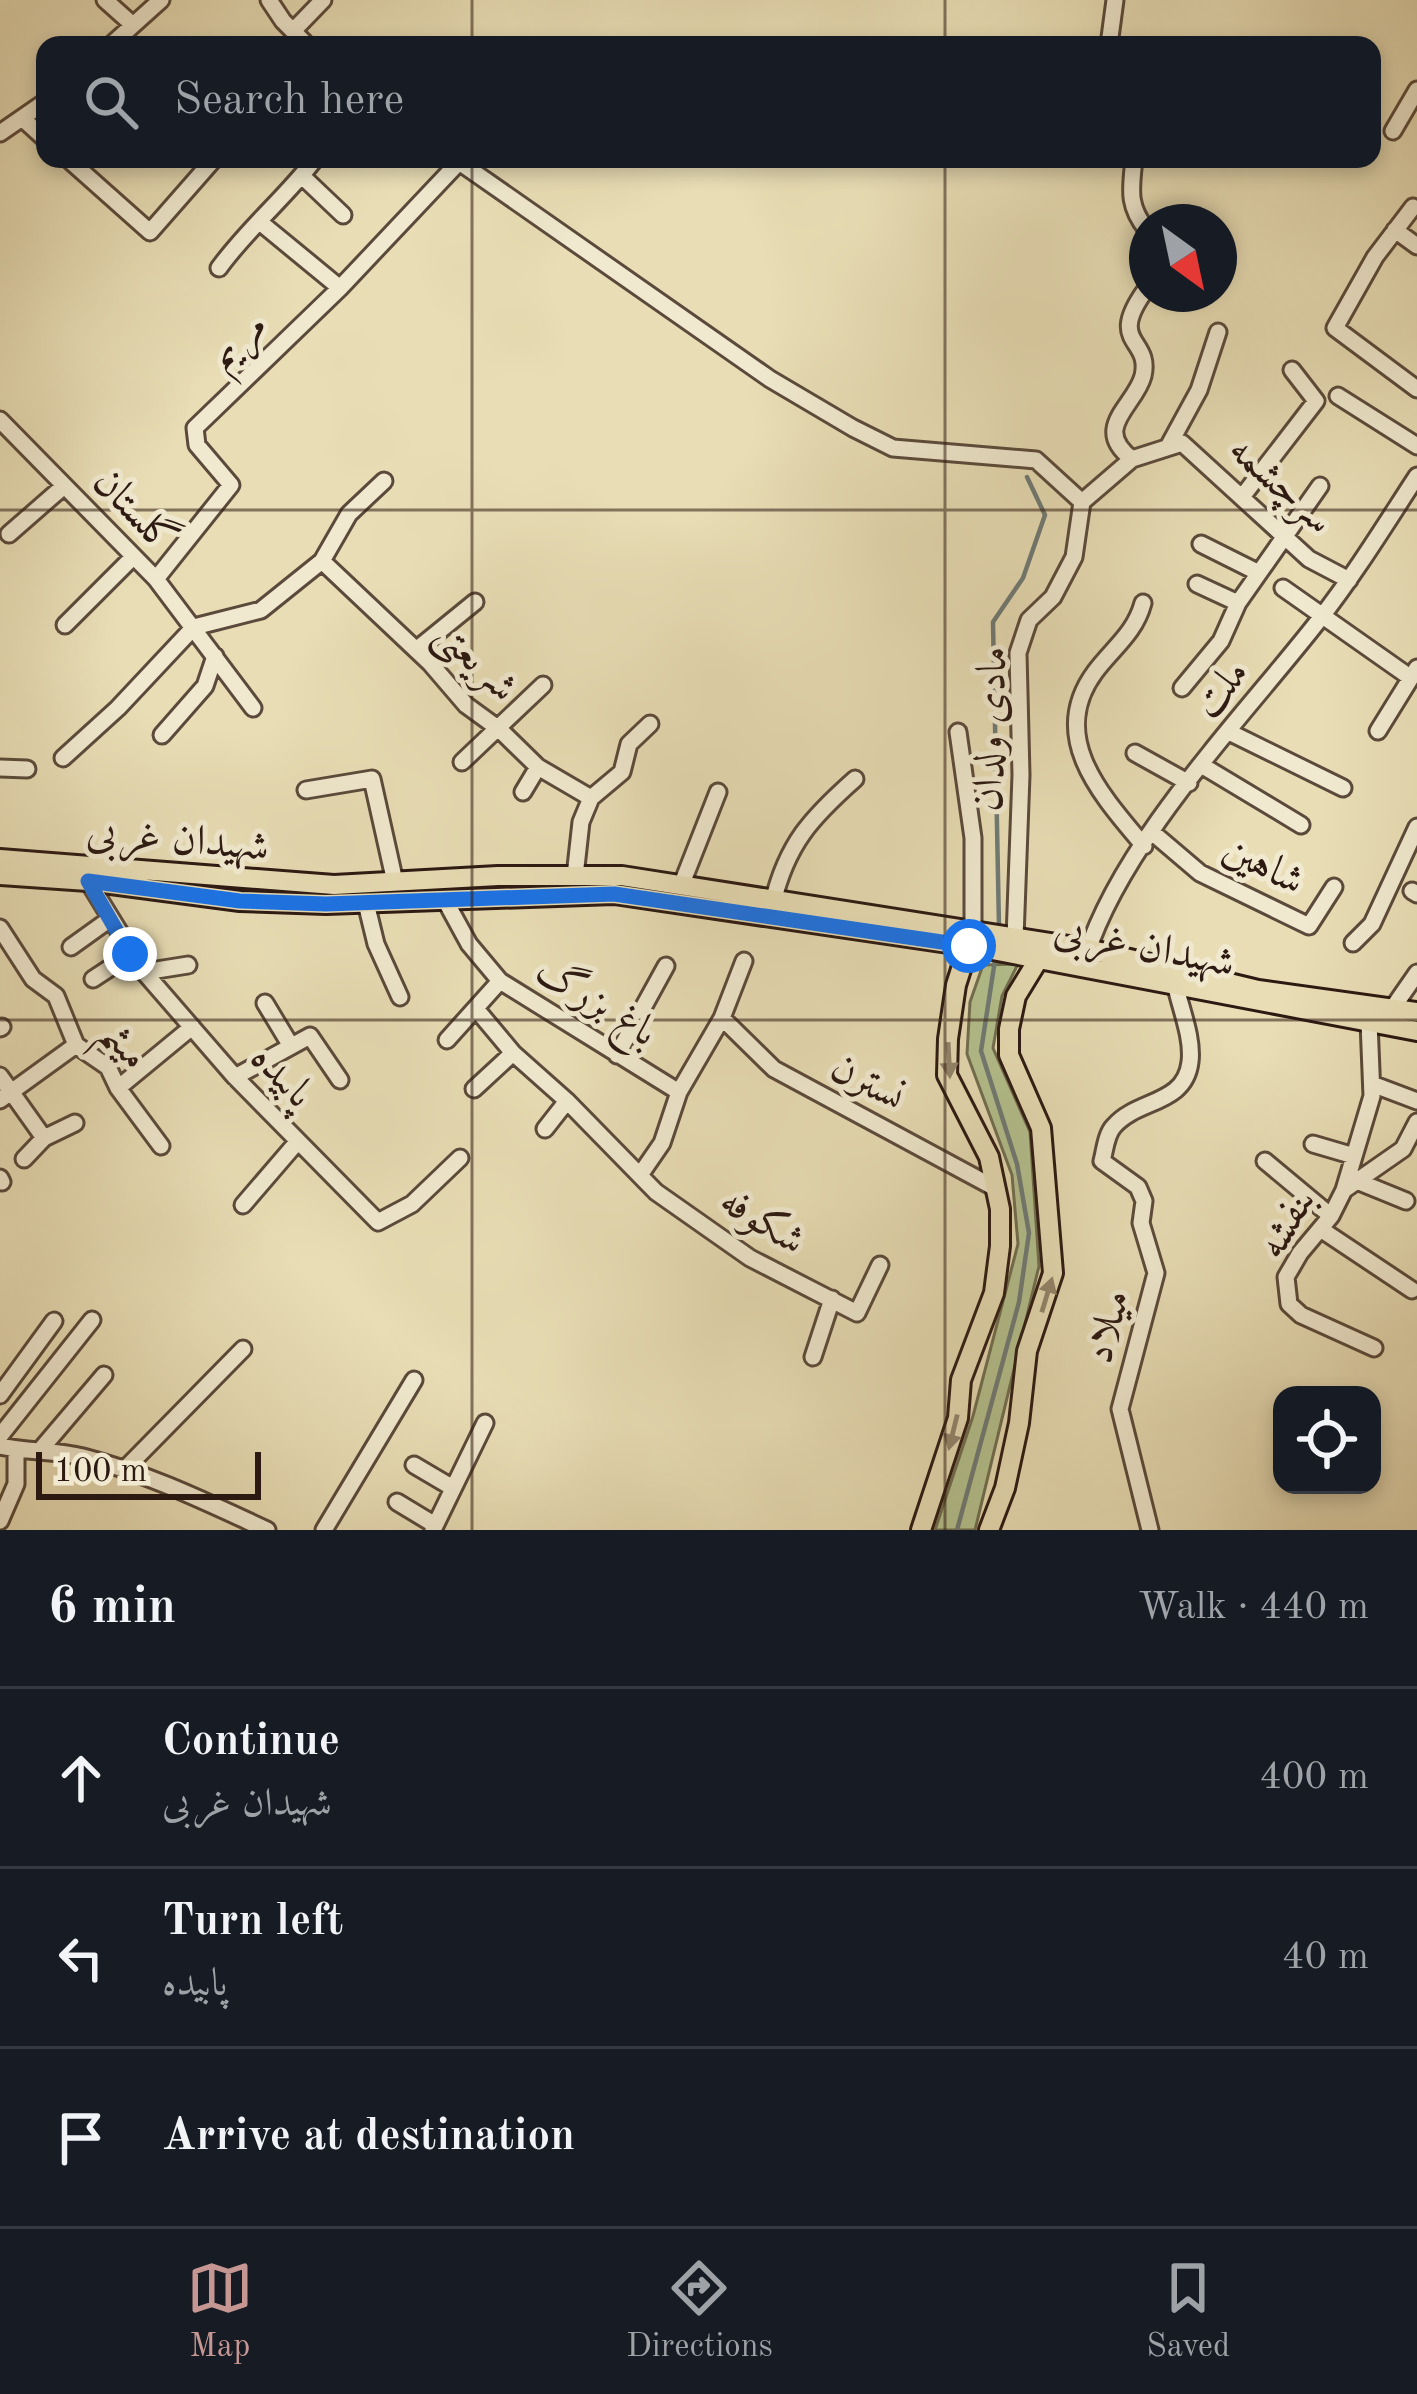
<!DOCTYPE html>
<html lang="en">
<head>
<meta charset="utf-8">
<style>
	body { margin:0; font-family:"Old Standard TT",Amiri,serif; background:#20242c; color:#f1f3f6 }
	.controls { position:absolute; right:36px; bottom:36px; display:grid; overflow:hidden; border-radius:24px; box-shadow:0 6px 18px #0003 }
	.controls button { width:108px; height:108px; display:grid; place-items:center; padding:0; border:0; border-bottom:3px solid #363941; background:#171b24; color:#f1f3f6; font:60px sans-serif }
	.compass { position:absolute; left:1129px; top:204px; width:108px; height:108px; border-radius:50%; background:#171b24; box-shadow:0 6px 18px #0003; rotate:147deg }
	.scale { position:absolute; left:36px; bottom:30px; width:225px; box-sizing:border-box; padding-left:12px; border:6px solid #2c1912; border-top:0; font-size:33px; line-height:42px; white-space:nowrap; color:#2c1912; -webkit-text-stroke:9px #f0e9cf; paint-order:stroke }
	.stop { position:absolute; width:36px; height:36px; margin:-27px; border:9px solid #1a73e8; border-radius:50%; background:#fff }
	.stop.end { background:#1a73e8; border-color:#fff; box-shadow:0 3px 12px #0008 }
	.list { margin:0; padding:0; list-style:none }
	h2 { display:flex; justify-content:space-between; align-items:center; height:156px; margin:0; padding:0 48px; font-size:51px }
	h2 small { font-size:39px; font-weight:400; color:#9ea1a6 }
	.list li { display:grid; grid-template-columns:78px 1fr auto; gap:36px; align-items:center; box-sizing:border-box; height:180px; padding:0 48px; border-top:3px solid #363941 }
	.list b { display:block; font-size:45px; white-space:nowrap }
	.list p { margin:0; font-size:39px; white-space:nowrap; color:#9ea1a6 }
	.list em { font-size:39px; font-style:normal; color:#9ea1a6 }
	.icon { flex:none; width:66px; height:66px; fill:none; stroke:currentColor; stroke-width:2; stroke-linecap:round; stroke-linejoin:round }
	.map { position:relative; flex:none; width:1417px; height:1530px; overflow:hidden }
	.search { position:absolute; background:#171b24; box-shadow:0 6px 18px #0003; left:36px; right:36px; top:36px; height:132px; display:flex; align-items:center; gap:30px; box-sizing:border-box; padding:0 42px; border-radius:24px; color:#9ea1a6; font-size:45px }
	.sheet { height:696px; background:#171b24 }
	nav { display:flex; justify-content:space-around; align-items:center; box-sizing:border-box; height:168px; border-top:3px solid #363941; background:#171b24; font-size:33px; color:#9ea1a6 }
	nav a { display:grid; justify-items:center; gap:6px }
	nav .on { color:#c59692 }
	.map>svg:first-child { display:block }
	.green { fill:#b4c28f; stroke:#706e50; stroke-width:3 }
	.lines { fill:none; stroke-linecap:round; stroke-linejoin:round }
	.stream { stroke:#6f7a75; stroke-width:4.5 }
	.minor-casing { stroke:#5b4a3b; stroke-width:21 }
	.major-casing { stroke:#2c1912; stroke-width:24 }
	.minor { stroke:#f0e9cf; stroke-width:15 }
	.major { stroke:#e8ddb5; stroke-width:18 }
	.oneway { fill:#93856c }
	.route { stroke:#1a73e8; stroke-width:15 }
	.grid { fill:none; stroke:#2c1912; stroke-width:3; stroke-opacity:0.55 }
	.labels { text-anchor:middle; stroke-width:10; stroke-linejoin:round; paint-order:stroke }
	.street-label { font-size:42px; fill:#2c1912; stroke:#f0e9cf }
</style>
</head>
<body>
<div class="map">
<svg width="1417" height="1530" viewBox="0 0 1417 1530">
	<rect width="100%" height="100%" fill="#e8ddb5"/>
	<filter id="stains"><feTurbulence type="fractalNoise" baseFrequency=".00167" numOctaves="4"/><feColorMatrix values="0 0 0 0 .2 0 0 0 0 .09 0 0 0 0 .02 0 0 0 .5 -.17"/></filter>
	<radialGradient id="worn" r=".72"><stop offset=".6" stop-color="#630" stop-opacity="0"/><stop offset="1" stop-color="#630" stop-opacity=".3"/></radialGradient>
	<path class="green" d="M1018 964 1002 996 993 1048 1030 1132 1039 1266 975 1530H935L973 1416 1018 1244 1012 1175 967 1054 970 1002 983 965Z"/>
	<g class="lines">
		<path class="stream" d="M999 927 993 622 1023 578 1045 515 1027 477
			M957 1530 1019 1302 1029 1233 1017 1164 981 1051 995 960"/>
		<defs>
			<path id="minor" d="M105 0 133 25
				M269 0 283 21 307 45
				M293 31 323 0
				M111 45 161 0
				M1109 45 1115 0
				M22 118 45 139
				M1393 131 1417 90
				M0 133 45 102
				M68 159 150 232 214 159
				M455 159 770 379 853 428 893 448 1036 460 1082 502 1074 557 1053 597 1029 620 1018 653 1021 775 1015 938
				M1134 159C1131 189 1127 205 1147 230
				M302 176 343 215
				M1413 207 1375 257 1335 328 1417 389
				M261 223 340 288
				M1395 230 1417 246
				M219 268C248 228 284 199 315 159
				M1147 288C1105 345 1152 337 1143 376 1135 406 1091 428 1132 459L1182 443 1309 559 1349 580
				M1338 396 1417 446
				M0 420 156 579 253 708
				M1169 445 1199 390 1218 332
				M1242 497 1316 401 1292 370
				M1082 502 1132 459
				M9 534 64 486
				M1201 544 1257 572
				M322 561 430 663 466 705 499 729 538 767 591 798
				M156 579 231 485 197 445 195 428 340 288 459 162
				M1197 584 1238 603 1320 486
				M1283 588 1411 678
				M1143 603C1135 633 1113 648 1095 672 1047 737 1102 796 1144 846
				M65 625 132 558
				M416 650 475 602
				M1182 688 1221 641 1238 603
				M1378 731 1417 668
				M958 732 973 838V931
				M1229 732 1343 788
				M162 735 205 686 215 656
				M1135 753 1189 783
				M63 758 118 708 194 627 261 610 322 561 349 514 384 481
				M462 762 543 685
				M1203 766 1301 825
				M0 768 27 769
				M306 790 372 779 395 882
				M523 792 538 767
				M1153 833 1200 873 1309 926 1334 887
				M575 876 581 822 591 798 622 772 629 744 650 724
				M88 881 144 972 235 1077 378 1222 412 1204 460 1158
				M681 886 718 792
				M1412 891 1417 894
				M445 900 469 944 500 981 679 1092
				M773 902C787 844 811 818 855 779
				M366 903 376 944 400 997
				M0 928 33 979 56 996 76 1045 108 1067 118 1088 161 1146
				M1353 943 1372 924 1417 827
				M71 947 110 919
				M1086 956C1122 841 1244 716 1319 620 1355 574 1385 525 1417 476
				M144 972 188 965
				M93 979 131 954
				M265 1003 291 1046
				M1392 1009 1417 973
				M477 1010 513 1053 567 1101 656 1192 750 1258 857 1313 880 1265
				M722 1018 774 1069 995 1188
				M1369 1022 1372 1096 1344 1190 1331 1216 1300 1253 1286 1277 1289 1304 1301 1315 1374 1348
				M0 1028 2 1027
				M447 1040 500 981
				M617 1055 666 966
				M0 1076 44 1138
				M235 1077 310 1036 340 1080
				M1372 1084 1417 1101
				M118 1088 192 1027
				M474 1089 513 1053
				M0 1100 76 1045
				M545 1129 567 1101
				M1313 1144 1354 1156
				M24 1159 44 1138 75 1123
				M1265 1161 1331 1216
				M640 1175 662 1143 679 1092 722 1018 744 961
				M0 1178 2 1182
				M1357 1181 1406 1201
				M1344 1190 1403 1149 1417 1122
				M243 1205 298 1141
				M1322 1230 1412 1290
				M813 1357 832 1299
				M0 1395 54 1321
				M0 1436 92 1320
				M0 1446C28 1452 55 1450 83 1457 149 1474 206 1502 267 1530
				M42 1448 104 1375
				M414 1465 453 1488
				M124 1470 243 1349
				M397 1502 435 1525
				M0 1521 16 1484V1450
				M324 1530 414 1380
				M433 1530 485 1423
				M1150 1530 1120 1409 1156 1273 1141 1223 1144 1201 1138 1187 1102 1161C1105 1150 1106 1134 1114 1126 1137 1099 1185 1105 1190 1062 1193 1038 1181 1010 1176 987"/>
			<path id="major" d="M0 859 334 885 498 876H622L1088 949 1258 990 1417 1012
				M0 875 88 881 240 901 326 904 614 894 982 948 1417 1031
				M921 1530 958 1418 961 1380 994 1293 1000 1246V1209L989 1157 947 1075 948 1039 956 985 971 938
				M989 1530 1005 1488 1019 1423 1027 1351 1053 1273 1041 1128 1009 1055V1029L1016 996 1038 960"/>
		</defs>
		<use href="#minor" class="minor-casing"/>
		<use href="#major" class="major-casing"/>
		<use href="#minor" class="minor"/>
		<use href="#major" class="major"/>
	</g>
	<defs><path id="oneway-solid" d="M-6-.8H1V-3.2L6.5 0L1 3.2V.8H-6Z" transform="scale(3)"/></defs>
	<g class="oneway">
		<use href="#oneway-solid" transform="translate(949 1060) rotate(87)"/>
		<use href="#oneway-solid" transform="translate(1047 1295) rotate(-73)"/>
		<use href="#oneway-solid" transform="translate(953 1432) rotate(104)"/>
	</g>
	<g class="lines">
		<path class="route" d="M130 954 88 881 240 901 326 904 614 894 969 946"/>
	</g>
	<path class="grid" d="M472 0V45M945 0V45M472 159V1530M945 159V1530M0 510H1417M0 1020H1417"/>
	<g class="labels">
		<g class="street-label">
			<text transform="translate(236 339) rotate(-44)" y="15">مریم</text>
			<text transform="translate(1283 483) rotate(42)" y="15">سرچشمه</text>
			<text transform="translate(137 509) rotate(46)" y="15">گلستان</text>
			<text transform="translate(478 659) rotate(44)" y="15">شریعتی</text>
			<text transform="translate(1219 687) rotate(-51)" y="15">ملت</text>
			<text transform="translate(988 729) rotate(-88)" y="15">مادی ولدان</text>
			<text transform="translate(178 837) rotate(5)" y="15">شهیدان غربی</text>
			<text transform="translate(1265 863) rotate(27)" y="15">شاهین</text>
			<text transform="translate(1145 944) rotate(11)" y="15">شهیدان غربی</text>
			<text transform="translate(598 999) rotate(32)" y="15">باغ بزرگ</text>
			<text transform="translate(127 1043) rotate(51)" y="15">میثم</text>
			<text transform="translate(284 1074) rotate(46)" y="15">پابیده</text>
			<text transform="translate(869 1080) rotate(28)" y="15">نسترن</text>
			<text transform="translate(764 1219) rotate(32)" y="15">شکوفه</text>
			<text transform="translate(1284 1222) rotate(-60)" y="15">بنفشه</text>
			<text transform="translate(1105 1326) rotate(-75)" y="15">میلاد</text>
		</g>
	</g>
	<rect width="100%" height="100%" filter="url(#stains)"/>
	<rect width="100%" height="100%" fill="url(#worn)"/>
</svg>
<div class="controls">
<button><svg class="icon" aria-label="locate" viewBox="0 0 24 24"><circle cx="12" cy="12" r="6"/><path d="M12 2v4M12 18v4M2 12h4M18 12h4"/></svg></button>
</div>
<svg class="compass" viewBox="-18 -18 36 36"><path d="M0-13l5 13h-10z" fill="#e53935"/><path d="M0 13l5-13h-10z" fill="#9ea1a6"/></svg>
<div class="scale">100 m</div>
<div class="stop" style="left:969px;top:946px"></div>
<div class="stop end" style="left:130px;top:954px"></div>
<div class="search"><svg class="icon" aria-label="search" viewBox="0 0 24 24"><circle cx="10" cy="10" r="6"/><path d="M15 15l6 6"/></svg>Search here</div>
</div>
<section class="sheet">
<h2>6 min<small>Walk · 440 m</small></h2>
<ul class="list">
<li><svg class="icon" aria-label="ahead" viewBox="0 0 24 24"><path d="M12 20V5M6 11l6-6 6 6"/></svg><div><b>Continue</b><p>شهیدان غربی</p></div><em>400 m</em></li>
<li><svg class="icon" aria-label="left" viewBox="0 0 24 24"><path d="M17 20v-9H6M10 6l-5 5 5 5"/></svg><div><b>Turn left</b><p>پابیده</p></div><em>40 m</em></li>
<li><svg class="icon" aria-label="arrive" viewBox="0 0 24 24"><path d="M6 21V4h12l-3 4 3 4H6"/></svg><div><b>Arrive at destination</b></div></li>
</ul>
</section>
<nav>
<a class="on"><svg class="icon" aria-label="map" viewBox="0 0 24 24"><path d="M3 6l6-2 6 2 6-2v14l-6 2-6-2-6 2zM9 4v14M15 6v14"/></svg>Map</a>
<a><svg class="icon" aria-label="directions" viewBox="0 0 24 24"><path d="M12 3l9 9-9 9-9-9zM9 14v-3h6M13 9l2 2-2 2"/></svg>Directions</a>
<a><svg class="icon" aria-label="saved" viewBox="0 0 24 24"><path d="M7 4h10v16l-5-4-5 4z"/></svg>Saved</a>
</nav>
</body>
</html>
